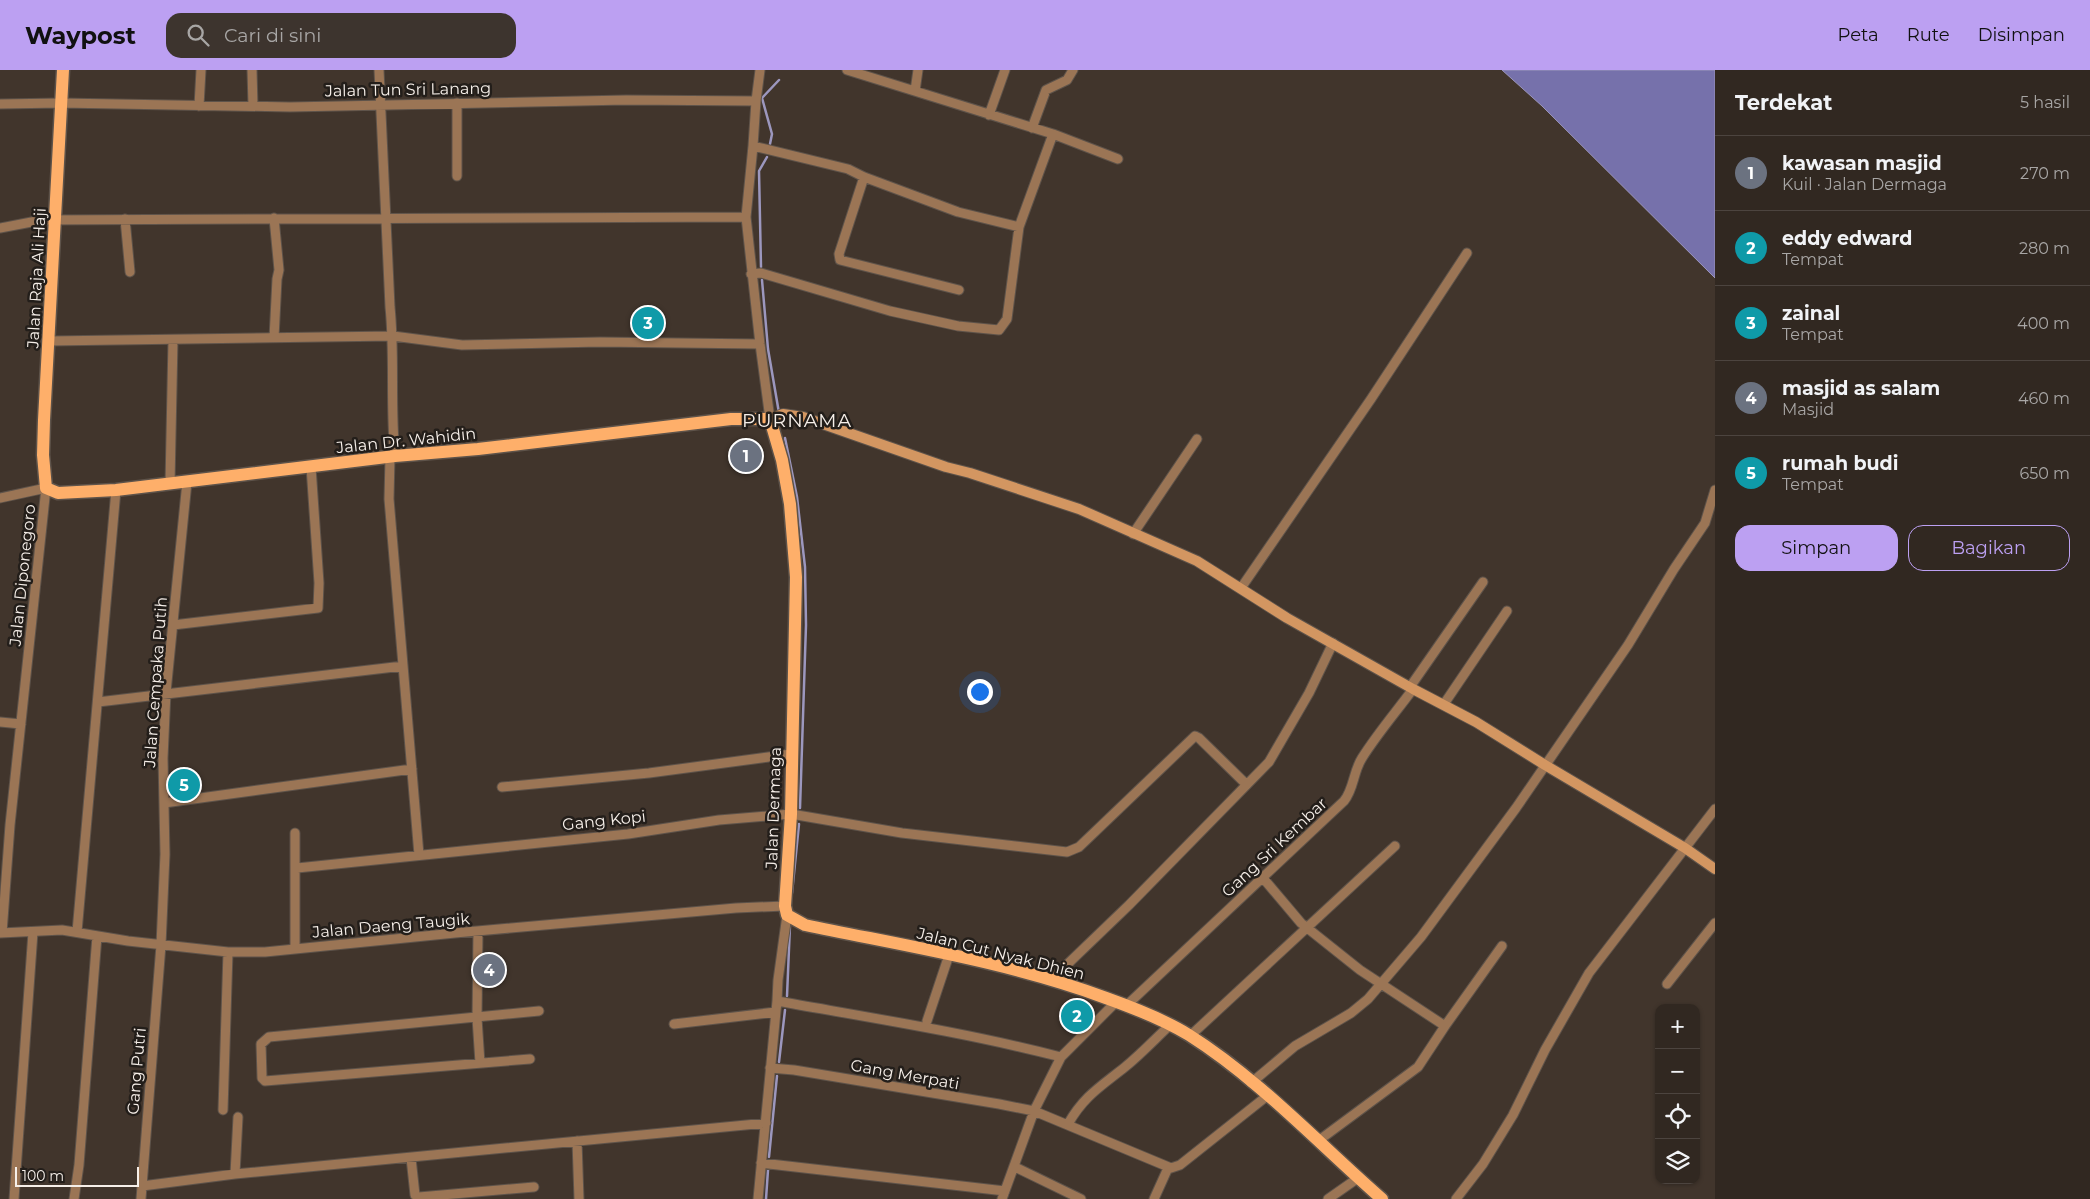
<!DOCTYPE html>
<html lang="id">
<head>
<meta charset="utf-8">
<style>
	body { margin:0; font-family:Montserrat,sans-serif; background:#3d342e; color:#f1f3f6 }
	.controls { position:absolute; right:15px; bottom:15px; display:grid; overflow:hidden; border-radius:10px; box-shadow:0 1px 4px #0004 }
	.controls button { width:45px; height:45px; display:grid; place-items:center; padding:0; border:0; border-bottom:1px solid #4c443f; background:#312821; color:#f1f3f6; font:25px sans-serif }
	.scale { position:absolute; left:15px; bottom:12px; width:124px; box-sizing:border-box; padding-left:5px; border:2px solid #f6efe9; border-top:0; font-size:14px; line-height:18px; white-space:nowrap; color:#f6efe9; -webkit-text-stroke:4px #231e1a; paint-order:stroke }
	.you { position:absolute; left:979px; top:621px; width:18px; height:18px; margin:-12px; border:4px solid #fff; border-radius:50%; background:#1a73e8; box-shadow:0 0 0 8px #1a73e833 }
	.badge { display:grid; place-items:center; width:32px; height:32px; border-radius:50%; background:#bca0f2; color:#fff; font-size:16px; font-weight:700 }
	.pin { position:absolute; translate:-50% -50%; border:2px solid #fff; box-shadow:0 1px 5px #0006 }
	.list { margin:0; padding:0; list-style:none }
	h2 { display:flex; justify-content:space-between; align-items:center; height:65px; margin:0; padding:0 20px; font-size:21px }
	h2 small { font-size:16px; font-weight:400; color:#a8a6a5 }
	.list li { display:grid; grid-template-columns:32px 1fr auto; gap:15px; align-items:center; box-sizing:border-box; height:75px; padding:0 20px; border-top:1px solid #4c443f }
	.list b { display:block; font-size:19px; white-space:nowrap }
	.list p { margin:0; font-size:16px; white-space:nowrap; color:#a8a6a5 }
	.list em { font-size:16px; font-style:normal; color:#a8a6a5 }
	.actions { display:flex; gap:10px; padding:15px 20px }
	.actions a { flex:1; padding:11px 0; border:1px solid #bca0f2; border-radius:15px; text-align:center; font-size:18px; color:#bca0f2 }
	.actions .main { background:#bca0f2; color:#111 }
	.icon { flex:none; width:28px; height:28px; fill:none; stroke:currentColor; stroke-width:2; stroke-linecap:round; stroke-linejoin:round }
	.map { position:relative; flex:none; width:1715px; height:1129px; overflow:hidden }
	header { display:flex; align-items:center; gap:30px; box-sizing:border-box; height:70px; padding:0 25px; background:#bca0f2; color:#111 }
	header strong { font-size:24px }
	nav { display:flex; gap:28px; margin-inline-start:auto; font-size:18px }
	.search { width:350px; height:45px; background:#3d342e; display:flex; align-items:center; gap:12px; box-sizing:border-box; padding:0 18px; border-radius:15px; color:#a8a6a5; font-size:19px }
	main { display:flex }
	aside { flex:1; background:#312821 }
	.map>svg:first-child { display:block }
	.water { fill:#7671ab; stroke:#9c97be }
	.lines { fill:none; stroke-linecap:round; stroke-linejoin:round }
	.stream { stroke:#9c97be; stroke-width:2.5 }
	.street-casing { stroke:#5e534a; stroke-width:11 }
	.secondary-casing { stroke:#5e534a; stroke-width:12 }
	.primary-casing { stroke:#5e534a; stroke-width:15 }
	.street { stroke:#9b7555; stroke-width:9 }
	.secondary { stroke:#d39661; stroke-width:10 }
	.primary { stroke:#feaf6a; stroke-width:12 }
	.labels { text-anchor:middle; stroke-width:5; stroke-linejoin:round; paint-order:stroke }
	.street-label { font-size:16px; fill:#f6efe9; stroke:#231e1a }
	.quarter-label { font-size:19px; letter-spacing:1px; fill:#f6efe9; stroke:#231e1a }
</style>
</head>
<body>
<header>
<strong>Waypost</strong>
<div class="search"><svg class="icon" aria-label="search" viewBox="0 0 24 24"><circle cx="10" cy="10" r="6"/><path d="M15 15l6 6"/></svg>Cari di sini</div>
<nav><a>Peta</a><a>Rute</a><a>Disimpan</a></nav>
</header>
<main>
<div class="map">
<svg width="1715" height="1129" viewBox="0 0 1715 1129">
	<rect width="100%" height="100%" fill="#41352c"/>
	<path class="water" d="M1502 0H1715V208L1542 36Z"/>
	<g class="lines">
		<path class="stream" d="M770 74 772 64 762 28 779 10
			M761 197 759 101 767 87
			M762 210 768 279 779 343
			M785 368 797 427 805 497 806 555 800 738
			M792 823 799 754
			M787 926 790 855
			M779 992 785 940
			M769 1087 777 1006
			M766 1129 768 1100"/>
		<defs>
			<path id="street" d="M252 0 253 36
				M379 0 390 237C395 286 390 336 395 386
				M760 0 756 31 753 76 746 147 760 274 770 349
				M847 0 1053 64 1118 89
				M915 21 918 0
				M457 33V106
				M0 34 61 33 290 37 626 30 756 31
				M199 36 201 0
				M989 45 1005 0
				M1032 58 1046 20 1067 10 1073 0
				M753 76 848 99 864 107 958 142 1019 157
				M864 107 839 184 840 190 959 220
				M125 149 130 202
				M0 158 42 150 746 147
				M751 204 761 203 890 241 958 256 999 260 1007 249 1019 157 1053 64
				M274 268 277 209 279 200 274 148
				M50 271 393 266 462 275 600 272 760 274
				M390 387 389 429 419 785
				M170 413 173 270
				M0 428 46 418 10 755 2 863
				M1133 464 1197 369
				M1241 518 1371 329 1467 183
				M173 555 318 538 319 513 311 397
				M1410 617 1483 512
				M98 632 403 596
				M1444 634 1507 541
				M0 652 21 654
				M502 717 649 703 791 684
				M164 733 412 699
				M297 798 628 764 719 750 791 744 902 763 1067 782 1079 777 1195 666 1199 668 1246 714
				M1263 808 1301 853 1360 900 1445 956
				M77 862 116 420
				M478 862 477 948 480 993
				M0 863 62 860 128 871 228 882H265L455 863 736 838 785 836
				M295 879V763
				M1052 909 1129 835 1269 692 1309 623 1333 573
				M1667 914 1715 853
				M777 931C872 948 968 963 1061 987
				M1127 935 1344 731C1354 719 1353 702 1362 688 1377 664 1396 642 1413 619
				M927 951 949 885
				M674 954 776 942
				M1190 966 1395 776
				M530 989 265 1011 262 1008 261 974 269 967 539 941
				M770 998 794 1000 999 1034 1034 1041 1171 1098 1180 1095 1267 1026
				M1251 1013 1295 976 1351 943 1368 929 1421 867 1516 738 1628 575 1674 499 1705 453 1715 420
				M223 1040 228 882
				M1068 1054C1084 1026 1100 1017 1125 997 1141 984 1155 969 1170 955
				M577 1071 579 1129
				M1318 1071 1418 997 1445 956 1502 876
				M411 1088 415 1125 419 1127 534 1117
				M761 1093 1005 1121
				M1015 1097 1081 1129
				M235 1104 238 1047
				M142 1116 235 1104 766 1053
				M14 1129 33 862
				M74 1129 79 1095 97 866
				M141 1129 161 875 165 784 163 688 166 622 187 412
				M758 1129 777 931 778 910 787 845
				M1002 1129 1034 1041 1061 987 1116 932
				M1154 1129 1168 1098
				M1328 1129 1358 1108
				M1456 1129 1483 1094 1513 1045 1545 980 1589 903 1715 739"/>
			<path id="secondary" d="M770 349 783 344 803 347 946 397 970 403 1079 439 1197 491 1287 548 1413 619 1476 652 1545 695 1685 778 1715 799"/>
			<path id="primary" d="M63 0 44 350 43 385 46 418 58 423 116 420 395 386 478 379 731 349H770L782 390 790 434 796 507 791 744 785 836 787 845 805 855C905 876 1009 892 1106 928 1134 938 1163 949 1189 965 1260 1010 1319 1074 1382 1129"/>
		</defs>
		<use href="#street" class="street-casing"/>
		<use href="#secondary" class="secondary-casing"/>
		<use href="#primary" class="primary-casing"/>
		<use href="#street" class="street"/>
		<use href="#secondary" class="secondary"/>
		<use href="#primary" class="primary"/>
	</g>
	<g class="labels">
		<g class="street-label">
			<text transform="translate(408 19) rotate(-1)" y="6">Jalan Tun Sri Lanang</text>
			<text transform="translate(36 208) rotate(-87)" y="6">Jalan Raja Ali Haji</text>
			<text transform="translate(406 370) rotate(-6)" y="6">Jalan Dr. Wahidin</text>
			<text transform="translate(22 505) rotate(-84)" y="6">Jalan Diponegoro</text>
			<text transform="translate(155 612) rotate(-86)" y="6">Jalan Cempaka Putih</text>
			<text transform="translate(773 738) rotate(-88)" y="6">Jalan Dermaga</text>
			<text transform="translate(604 750) rotate(-6)" y="6">Gang Kopi</text>
			<text transform="translate(1274 777) rotate(-43)" y="6">Gang Sri Kembar</text>
			<text transform="translate(391 855) rotate(-5)" y="6">Jalan Daeng Taugik</text>
			<text transform="translate(1001 883) rotate(14)" y="6">Jalan Cut Nyak Dhien</text>
			<text transform="translate(136 1001) rotate(-85)" y="6">Gang Putri</text>
			<text transform="translate(905 1004) rotate(10)" y="6">Gang Merpati</text>
		</g>
		<g class="quarter-label">
			<text x="797" y="357">PURNAMA</text>
		</g>
	</g>
</svg>
<div class="controls">
<button>+</button>
<button>−</button>
<button><svg class="icon" aria-label="locate" viewBox="0 0 24 24"><circle cx="12" cy="12" r="6"/><path d="M12 2v4M12 18v4M2 12h4M18 12h4"/></svg></button>
<button><svg class="icon" aria-label="layers" viewBox="0 0 24 24"><path d="M12 4l9 5-9 5-9-5zM3 14l9 5 9-5"/></svg></button>
</div>
<div class="scale">100 m</div>
<div class="you"></div>
<div class="pin badge" style="left:746px;top:386px;background:#6b7280">1</div>
<div class="pin badge" style="left:1077px;top:946px;background:#0f9aa8">2</div>
<div class="pin badge" style="left:648px;top:253px;background:#0f9aa8">3</div>
<div class="pin badge" style="left:489px;top:900px;background:#6b7280">4</div>
<div class="pin badge" style="left:184px;top:715px;background:#0f9aa8">5</div>
</div>
<aside>
<h2>Terdekat<small>5 hasil</small></h2>
<ul class="list">
<li><span class="badge" style="background:#6b7280">1</span><div><b>kawasan masjid</b><p>Kuil · Jalan Dermaga</p></div><em>270 m</em></li>
<li><span class="badge" style="background:#0f9aa8">2</span><div><b>eddy edward</b><p>Tempat</p></div><em>280 m</em></li>
<li><span class="badge" style="background:#0f9aa8">3</span><div><b>zainal</b><p>Tempat</p></div><em>400 m</em></li>
<li><span class="badge" style="background:#6b7280">4</span><div><b>masjid as salam</b><p>Masjid</p></div><em>460 m</em></li>
<li><span class="badge" style="background:#0f9aa8">5</span><div><b>rumah budi</b><p>Tempat</p></div><em>650 m</em></li>
</ul>
<div class="actions"><a class="main">Simpan</a><a>Bagikan</a></div>
</aside>
</main>
</body>
</html>
